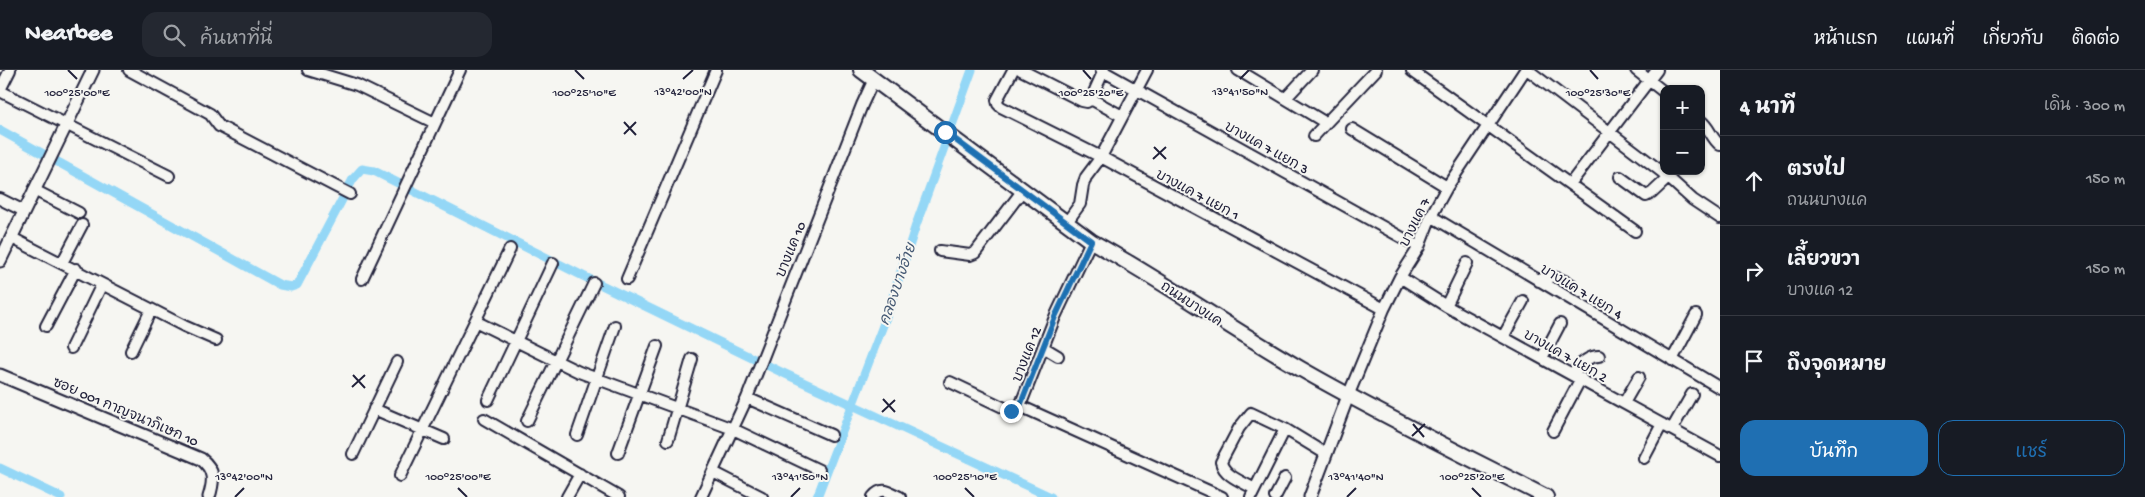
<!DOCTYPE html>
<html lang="th">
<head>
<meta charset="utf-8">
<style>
	body { margin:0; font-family:"Gochi Hand","Playpen Sans Thai",sans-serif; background:#242831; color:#f1f3f6 }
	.controls { position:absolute; right:15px; top:15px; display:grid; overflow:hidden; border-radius:10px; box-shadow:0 1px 4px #0004 }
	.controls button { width:45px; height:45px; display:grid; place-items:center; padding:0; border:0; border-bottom:1px solid #363941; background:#171b24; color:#f1f3f6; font:25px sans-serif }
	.stop { position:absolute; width:15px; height:15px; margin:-11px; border:4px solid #1f6fb2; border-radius:50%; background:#fff }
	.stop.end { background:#1f6fb2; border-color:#fff; box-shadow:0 1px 5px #0008 }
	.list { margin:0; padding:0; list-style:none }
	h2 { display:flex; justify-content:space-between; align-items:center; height:65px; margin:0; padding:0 20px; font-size:21px }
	h2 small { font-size:16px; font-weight:400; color:#9ea1a6 }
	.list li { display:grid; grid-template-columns:32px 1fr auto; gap:15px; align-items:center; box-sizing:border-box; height:90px; padding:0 20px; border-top:1px solid #363941 }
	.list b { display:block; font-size:19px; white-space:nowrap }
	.list p { margin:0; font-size:16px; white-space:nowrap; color:#9ea1a6 }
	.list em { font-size:16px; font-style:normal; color:#9ea1a6 }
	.actions { display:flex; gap:10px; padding:15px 20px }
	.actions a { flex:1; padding:11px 0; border:1px solid #1f6fb2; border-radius:15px; text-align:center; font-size:18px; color:#1f6fb2 }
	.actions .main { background:#1f6fb2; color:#fff }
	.icon { flex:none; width:28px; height:28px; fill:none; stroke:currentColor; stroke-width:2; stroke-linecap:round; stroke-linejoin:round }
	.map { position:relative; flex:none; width:1720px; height:427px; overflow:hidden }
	header { display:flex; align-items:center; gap:30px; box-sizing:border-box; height:70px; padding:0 25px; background:#171b24; border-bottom:1px solid #363941 }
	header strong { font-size:24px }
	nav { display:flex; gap:28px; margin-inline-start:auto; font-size:18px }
	.search { width:350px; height:45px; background:#242831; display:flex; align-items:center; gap:12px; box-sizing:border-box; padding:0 18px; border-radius:15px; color:#9ea1a6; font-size:19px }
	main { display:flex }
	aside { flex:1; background:#171b24 }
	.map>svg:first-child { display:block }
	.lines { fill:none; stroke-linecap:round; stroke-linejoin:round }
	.canal { stroke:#94d7f6; stroke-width:9 }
	.minor-casing { stroke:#22223b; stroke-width:14 }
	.tertiary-casing { stroke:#22223b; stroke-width:15 }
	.secondary-casing { stroke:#22223b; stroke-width:18 }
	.minor { stroke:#f6f6f2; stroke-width:10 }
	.tertiary { stroke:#f6f6f2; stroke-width:11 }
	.secondary { stroke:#f6f6f2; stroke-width:14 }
	.route { stroke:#1f6fb2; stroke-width:6 }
	.ticks { fill:none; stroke:#22223b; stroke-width:2 }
	.labels { text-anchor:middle; stroke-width:4; stroke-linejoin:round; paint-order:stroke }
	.street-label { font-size:14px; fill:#22223b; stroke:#f6f6f2 }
	.water-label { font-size:15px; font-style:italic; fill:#445873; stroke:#f6f6f2 }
	.ticks-label { font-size:12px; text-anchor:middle; fill:#22223b; stroke:#f6f6f2; stroke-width:4; stroke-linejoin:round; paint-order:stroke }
</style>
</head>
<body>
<header>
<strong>Nearbee</strong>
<div class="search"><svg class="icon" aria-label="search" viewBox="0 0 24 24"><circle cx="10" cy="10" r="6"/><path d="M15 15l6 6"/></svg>ค้นหาที่นี่</div>
<nav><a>หน้าแรก</a><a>แผนที่</a><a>เกี่ยวกับ</a><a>ติดต่อ</a></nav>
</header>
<main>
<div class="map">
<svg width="1720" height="427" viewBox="0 0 1720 427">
	<rect width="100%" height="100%" fill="#f6f6f2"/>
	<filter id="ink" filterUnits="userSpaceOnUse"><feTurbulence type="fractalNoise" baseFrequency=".02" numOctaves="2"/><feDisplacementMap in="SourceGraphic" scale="10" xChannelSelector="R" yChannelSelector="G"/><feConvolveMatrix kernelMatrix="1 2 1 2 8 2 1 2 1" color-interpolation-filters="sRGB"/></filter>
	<g filter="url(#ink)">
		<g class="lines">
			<path class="canal" d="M0 60 280 215 291 217 297 215 353 109 362 99 374 101 581 205 779 301 1051 427
				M0 398 61 427
				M817 427 887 245 916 155 972 0"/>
			<defs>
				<path id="minor" d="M129 0 210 44 219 56 350 124
					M308 0 357 15 435 53
					M1013 0 997 30 998 34 1001 37 1101 87 1384 239
					M1021 0 1082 31 1087 32 1091 29 1122 46
					M1101 0 1419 177
					M1238 0 1326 53 1376 0
					M1528 0 1662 102 1693 130 1720 148
					M1636 0 1664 22
					M1412 1 1635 161
					M0 20 10 0
					M0 21 169 106
					M1286 28 1312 0
					M1091 29 1104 0
					M1701 51C1710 58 1711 68 1720 75
					M1352 59 1447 117
					M1314 66 1326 53
					M1620 107 1646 126 1652 123 1668 108
					M1570 114 1657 0
					M34 120 79 143
					M0 129 24 141
					M1431 146 1720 318
					M1067 152 1080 134 1083 115 1086 107 1101 87 1147 0
					M12 168 184 256 216 270
					M940 181 970 185 975 183 1023 120
					M62 193 82 155
					M1400 207 1446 236 1720 386
					M362 209 460 0
					M627 209 716 0
					M1539 211C1549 202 1560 209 1571 214
					M1446 236 1467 193
					M475 251 579 302 733 359 819 400
					M46 256 76 199
					M1503 267 1523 231
					M1043 277 1058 286
					M71 278 102 214
					M131 281 151 240
					M1542 288 1560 254
					M1672 290 1696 245
					M1573 304C1579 295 1587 286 1599 286
					M950 312 1011 341 1020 336 1055 247 1091 171
					M1348 326 1384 239 1400 207 1419 177 1431 146 1447 117 1525 0
					M747 328 831 365
					M488 330 553 193
					M1624 333 1639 307
					M1020 336 1222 427
					M374 339 444 369
					M484 349 619 427
					M527 351 594 213
					M1672 359 1692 324
					M1553 361 1581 308
					M577 365 615 256
					M668 370 692 289
					M618 383 657 276
					M353 384 397 292
					M1644 388 1662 354
					M713 402 762 427
					M400 406 510 179
					M1255 419C1243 412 1224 406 1221 392L1239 358 1251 343 1285 359 1326 384
					M567 427 580 404
					M701 427 747 328 862 35 874 9
					M873 427C882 416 889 422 900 427
					M1251 427 1285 359
					M1275 427 1285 408"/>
				<path id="tertiary" d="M0 191 93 0
					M0 305 201 389C215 400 214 411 209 427
					M1310 427 1348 326"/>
				<path id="secondary" d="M861 0 1091 171C1163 211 1230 258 1301 299 1381 345 1464 385 1546 427"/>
			</defs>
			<use href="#minor" class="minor-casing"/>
			<use href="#tertiary" class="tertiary-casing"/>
			<use href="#secondary" class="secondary-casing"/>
			<use href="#minor" class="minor"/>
			<use href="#tertiary" class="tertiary"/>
			<use href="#secondary" class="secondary"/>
		</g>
	</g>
	<g class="lines" filter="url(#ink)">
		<path class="route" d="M945 62 1091 171 1055 247 1020 336 1011 341"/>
	</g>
	<path class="ticks" d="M68 0 77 9M575 0 584 9M1083 0 1091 9M1590 0 1598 9M683 9 693 0M1240 9 1249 0M624 52 636 65M624 64 636 52M1154 77 1166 89M1153 89 1166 77M353 305 365 318M352 317 365 305M883 329 895 342M882 342 895 330M1413 354 1424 367M1412 366 1425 354M458 418 467 427M965 418 974 427M1472 418 1481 427M235 427 244 418M791 427 800 418M1347 427 1356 418"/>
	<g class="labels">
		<g class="street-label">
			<text transform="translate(1267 77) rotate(29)" y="5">บางแค 7 แยก 3</text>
			<text transform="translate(1198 124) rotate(28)" y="5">บางแค 7 แยก 1</text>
			<text transform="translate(1414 152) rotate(-64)" y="5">บางแค 7</text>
			<text transform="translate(790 179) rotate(-68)" y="5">บางแค 10</text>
			<text transform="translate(1582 221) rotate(31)" y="5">บางแค 7 แยก 4</text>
			<text transform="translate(1192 233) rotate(33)" y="5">ถนนบางแค</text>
			<text transform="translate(1026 284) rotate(-69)" y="5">บางแค 12</text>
			<text transform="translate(1566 285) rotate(29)" y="5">บางแค 7 แยก 2</text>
			<text transform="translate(126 341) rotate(23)" y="5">ซอย 001 กาญจนาภิเษก 10</text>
		</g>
		<g class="water-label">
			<text transform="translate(897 214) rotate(-71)" y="5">คลองบางอ้าย</text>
		</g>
	</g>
	<g class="ticks-label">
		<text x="683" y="25">13°42'00"N</text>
		<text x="1240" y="25">13°41'50"N</text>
		<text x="77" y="26">100°25'00"E</text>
		<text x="584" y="26">100°25'10"E</text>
		<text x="1091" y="26">100°25'20"E</text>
		<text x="1598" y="26">100°25'30"E</text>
		<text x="458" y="410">100°25'00"E</text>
		<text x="965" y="410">100°25'10"E</text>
		<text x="1472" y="410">100°25'20"E</text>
		<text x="244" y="410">13°42'00"N</text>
		<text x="800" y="410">13°41'50"N</text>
		<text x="1356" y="410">13°41'40"N</text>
	</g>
</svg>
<div class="controls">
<button>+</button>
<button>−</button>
</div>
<div class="stop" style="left:945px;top:62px"></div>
<div class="stop end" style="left:1011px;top:341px"></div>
</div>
<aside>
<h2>4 นาที<small>เดิน · 300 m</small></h2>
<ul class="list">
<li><svg class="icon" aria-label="ahead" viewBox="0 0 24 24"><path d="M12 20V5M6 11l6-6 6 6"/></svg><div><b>ตรงไป</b><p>ถนนบางแค</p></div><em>150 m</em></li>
<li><svg class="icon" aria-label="right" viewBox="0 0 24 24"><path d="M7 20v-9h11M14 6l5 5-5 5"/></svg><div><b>เลี้ยวขวา</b><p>บางแค 12</p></div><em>150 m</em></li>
<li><svg class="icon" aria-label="arrive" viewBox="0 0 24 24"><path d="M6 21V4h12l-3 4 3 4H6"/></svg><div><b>ถึงจุดหมาย</b></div></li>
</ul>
<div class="actions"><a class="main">บันทึก</a><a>แชร์</a></div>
</aside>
</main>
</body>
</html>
